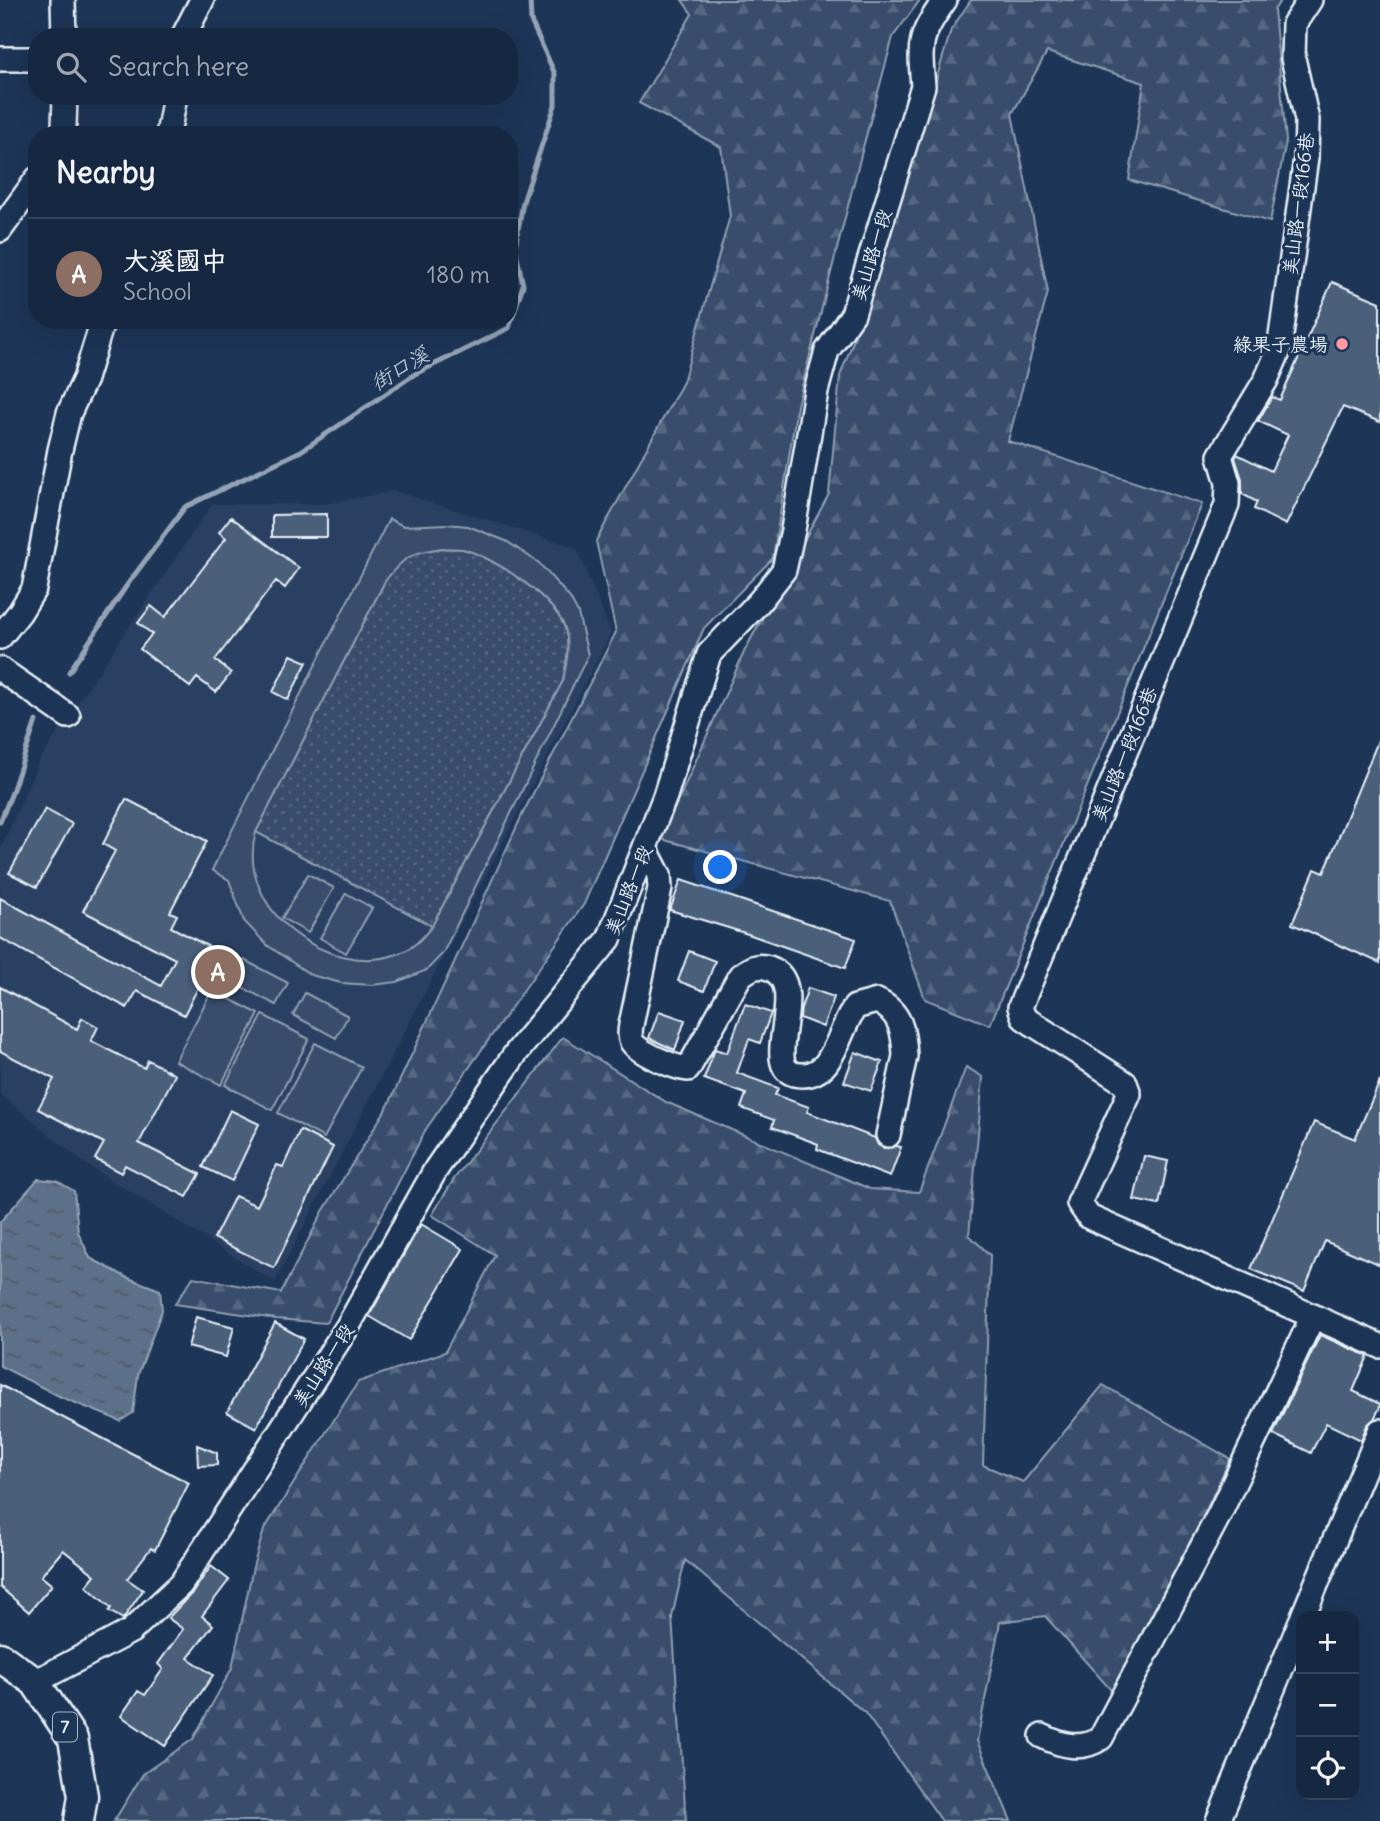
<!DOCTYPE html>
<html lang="en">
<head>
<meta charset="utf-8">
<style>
	body { margin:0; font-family:Delius,"LXGW WenKai TC",sans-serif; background:#1f3048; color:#f1f3f6 }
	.controls { position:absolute; right:21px; bottom:21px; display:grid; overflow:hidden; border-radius:14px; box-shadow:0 7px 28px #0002 }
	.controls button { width:63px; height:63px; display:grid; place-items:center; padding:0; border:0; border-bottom:2px solid #35445a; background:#162841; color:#f1f3f6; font:35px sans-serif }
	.you { position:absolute; left:721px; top:868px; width:24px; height:24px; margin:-18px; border:5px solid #fff; border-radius:50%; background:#1a73e8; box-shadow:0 0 0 10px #1a73e833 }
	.badge { display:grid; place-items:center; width:46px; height:46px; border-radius:50%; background:#ff9aa2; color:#fff; font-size:23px; font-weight:700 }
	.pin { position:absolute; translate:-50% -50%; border:4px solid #fff; box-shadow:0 2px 7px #0006 }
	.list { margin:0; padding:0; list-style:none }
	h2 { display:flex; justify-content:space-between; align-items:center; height:91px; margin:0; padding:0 28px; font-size:30px }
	h2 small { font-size:23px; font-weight:400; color:#9ea6b1 }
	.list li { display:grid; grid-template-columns:46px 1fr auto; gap:21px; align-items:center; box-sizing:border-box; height:112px; padding:0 28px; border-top:2px solid #35445a }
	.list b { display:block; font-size:26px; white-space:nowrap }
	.list p { margin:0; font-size:23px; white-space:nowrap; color:#9ea6b1 }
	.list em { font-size:23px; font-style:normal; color:#9ea6b1 }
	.icon { flex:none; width:38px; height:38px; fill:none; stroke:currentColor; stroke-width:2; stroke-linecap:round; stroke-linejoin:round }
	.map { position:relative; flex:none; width:1380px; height:1821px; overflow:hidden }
	.search { position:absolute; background:#162841; box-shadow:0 7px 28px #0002; left:28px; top:28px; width:490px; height:77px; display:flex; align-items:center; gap:18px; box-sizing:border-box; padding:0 24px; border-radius:28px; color:#9ea6b1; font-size:26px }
	.panel { position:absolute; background:#162841; box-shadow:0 7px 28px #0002; left:28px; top:126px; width:490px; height:203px; border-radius:28px }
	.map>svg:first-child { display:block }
	.built { fill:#2a4162 }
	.grass { fill:url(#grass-dots); stroke:#909fb2; stroke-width:2 }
	.forest { fill:url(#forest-firs); stroke:#909fb2; stroke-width:2 }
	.pitch { fill:#374d6c; stroke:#909fb2; stroke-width:2; fill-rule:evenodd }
	.water { fill:url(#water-ripples); stroke:#95a4b5; stroke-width:2 }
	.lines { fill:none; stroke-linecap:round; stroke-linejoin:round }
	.stream { stroke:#95a4b5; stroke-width:5 }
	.building { fill:#495e7a; stroke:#e8f1f8; stroke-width:2 }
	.minor-casing { stroke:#e8f1f8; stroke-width:28 }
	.major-casing { stroke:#e8f1f8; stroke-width:33 }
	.minor { stroke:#1d3557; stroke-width:23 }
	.major { stroke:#1d3557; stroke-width:28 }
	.poi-dot { fill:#ff9aa2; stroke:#1d3557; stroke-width:2.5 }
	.labels { text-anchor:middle; stroke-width:6; stroke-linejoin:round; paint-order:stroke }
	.shield { fill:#1d3557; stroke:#abb9c8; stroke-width:2 }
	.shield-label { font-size:18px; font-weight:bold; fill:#e8f1f8 }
	.street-label { font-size:19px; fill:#e8f1f8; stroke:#1d3557 }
	.poi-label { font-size:19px; fill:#e8f1f8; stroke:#1d3557; text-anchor:end }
	.water-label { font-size:21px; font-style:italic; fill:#b7c4d1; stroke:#1d3557 }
</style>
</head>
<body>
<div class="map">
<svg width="1380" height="1821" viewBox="0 0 1380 1821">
	<defs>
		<pattern id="grass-dots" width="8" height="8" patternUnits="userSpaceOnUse" patternTransform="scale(1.75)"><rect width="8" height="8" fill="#374d6c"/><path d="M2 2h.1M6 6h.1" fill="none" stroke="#546782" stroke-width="1.8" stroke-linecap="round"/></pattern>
		<pattern id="forest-firs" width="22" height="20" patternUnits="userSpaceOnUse" patternTransform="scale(1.75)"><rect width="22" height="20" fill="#374d6c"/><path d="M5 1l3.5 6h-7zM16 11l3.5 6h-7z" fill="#546782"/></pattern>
		<pattern id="water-ripples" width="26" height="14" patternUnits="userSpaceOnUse" patternTransform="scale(1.75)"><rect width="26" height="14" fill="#5d7089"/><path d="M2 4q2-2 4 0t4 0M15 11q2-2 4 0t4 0" fill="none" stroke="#505a66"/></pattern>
	</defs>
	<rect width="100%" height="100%" fill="#1d3557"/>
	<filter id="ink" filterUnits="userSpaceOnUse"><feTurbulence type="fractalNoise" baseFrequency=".0143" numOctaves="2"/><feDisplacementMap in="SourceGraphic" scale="14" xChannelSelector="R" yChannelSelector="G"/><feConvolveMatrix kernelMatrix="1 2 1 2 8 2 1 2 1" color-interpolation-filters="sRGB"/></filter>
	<g filter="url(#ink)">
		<path class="built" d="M394 491 577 548 611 633 275 1282 84 1163 0 1094V851L39 761 212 504H324Z"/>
		<path class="grass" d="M442 548C448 549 457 548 463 549 494 557 559 600 566 632 570 649 566 665 563 681L432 926 256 832 385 581C403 557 411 552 442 548Z"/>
		<path class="forest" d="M682 0H920L893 37 862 151 797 406 773 558 704 628 584 904 426 1129 326 1323 276 1319 175 1304 193 1277 281 1293 322 1213 389 1104 523 813 616 632 596 541 683 382 730 216 721 147 639 103 692 14Z
			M971 0H1281L1274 10 1286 141 1270 222 1129 180 1144 83 1047 52 1012 114 1048 292 1008 441 1202 504 990 1025 925 999 890 901 661 839 745 650 829 494 840 376 875 283 951 30Z
			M563 1037 666 1102 870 1189 919 1192 966 1067 983 1077 969 1235 990 1255 983 1465 1023 1482 1103 1385 1230 1459 1118 1698 1045 1616 1000 1622 977 1741 1011 1821H942L865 1713 685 1560 672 1617 686 1821H114L143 1774 193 1739 232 1668 253 1567 264 1530 358 1382 445 1352 495 1255 432 1215 454 1179Z"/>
		<path class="pitch" d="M389 519 404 526 446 524 468 526 506 541 539 563 570 598 578 613 588 655 443 953 427 970 397 982 372 985 341 983 311 975 267 945 244 921 229 880 212 870ZM442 548C448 549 457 548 463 549 494 557 559 600 566 632 570 648 566 665 563 681L432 926C423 937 414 948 400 953 328 981 234 908 256 832L385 581C403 557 412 552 442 548Z
			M308 874 334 888 308 933 282 918Z
			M346 893 372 908 346 953 320 938Z
			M244 960 288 983 276 1005 232 982Z
			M212 990 259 1014 221 1085 175 1061Z
			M305 993 348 1016 336 1038 293 1015Z
			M263 1015 309 1039 272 1110 225 1085Z
			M315 1043 362 1067 324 1138 278 1113Z"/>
		<path class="water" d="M38 1179 57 1181 74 1191 78 1232 90 1258 126 1277 160 1290 162 1310 138 1375 133 1413 120 1421 61 1397 0 1366V1222Z"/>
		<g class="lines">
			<path class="stream" d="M69 672 127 585 185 507 301 451 415 374 509 328 523 285 515 247 523 202 555 105V74L531 21 530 0
				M0 822 11 795 36 721"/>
		</g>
		<path class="building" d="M1332 282 1380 302V422L1343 407 1286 525 1254 509 1257 502 1242 494V479L1235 458 1237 454 1271 471 1288 435 1258 421 1272 397 1280 400Z
			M327 514V537H272V515Z
			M231 517 299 568 285 588 276 581 215 660 231 673 216 692 197 678 190 687 140 649 152 634 138 623 151 606 165 617 226 538 219 532Z
			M291 655 307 662 288 700 273 692Z
			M1380 736V963L1292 924 1315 869 1324 873Z
			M126 799 207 841 170 912 177 915 171 927 217 951 184 1015 137 991 127 1008 0 938V898L161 986 175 959 83 911 115 851 103 844Z
			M45 809 72 824 37 887 9 873Z
			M681 880 856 939 845 968 748 934 670 910Z
			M689 951 715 961 704 991 678 981Z
			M0 987 77 1029 82 1018 98 1027 91 1041 144 1068 148 1060 175 1075 139 1143 200 1174 187 1197 125 1165 121 1173 95 1159 104 1143 38 1109 54 1079 0 1051Z
			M808 988 834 997 823 1027 800 1018 801 1008Z
			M745 1004 771 1013 760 1043 749 1039 737 1073 778 1088 775 1095 809 1107 807 1112 875 1138 878 1145 884 1148 896 1146 901 1147 890 1177 817 1149 818 1144 772 1127 774 1120 741 1108 746 1094 704 1079 715 1049 727 1053Z
			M659 1011 685 1020 675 1050 649 1038Z
			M855 1052 882 1062 871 1091 844 1082Z
			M1380 1081V1265L1325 1241 1304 1291 1251 1269 1314 1122 1355 1139Z
			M230 1110 259 1124 232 1181 203 1167Z
			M300 1130 333 1147 274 1268 214 1238 235 1196 257 1206 277 1165 283 1167Z
			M1144 1156 1168 1161 1159 1205 1134 1200Z
			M421 1224 463 1249 409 1340 369 1316Z
			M196 1317 234 1327 226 1357 188 1347Z
			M275 1323 304 1339 256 1428 227 1412Z
			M1320 1335 1368 1356 1353 1391 1380 1404V1407L1374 1419 1367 1425 1361 1440 1326 1423 1311 1453 1273 1434Z
			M0 1385 189 1483 155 1550 151 1548 127 1579 143 1590 123 1619 109 1611 111 1608 86 1586 95 1575 63 1550 41 1576 52 1585 29 1612 0 1587Z
			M197 1445 217 1453V1465L198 1466Z
			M211 1566 229 1580 202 1616 213 1625 188 1658 213 1675 165 1746 121 1716 138 1691 145 1695 163 1669 158 1664 183 1629 168 1618 193 1592Z"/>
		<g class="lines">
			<defs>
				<path id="minor" d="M63 0 64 37
					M1310 0 1294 24 1293 58 1307 120 1306 158 1279 350 1266 380 1220 456 1228 483 1227 505 1020 1007 1024 1018 1125 1083 1129 1094 1079 1203 1089 1217 1380 1346
					M183 37 202 0
					M0 59H37
					M61 135 64 127 65 96
					M168 135 175 96
					M0 230 37 179
					M0 637 20 612 34 589 60 450 69 413 85 379 103 320
					M0 669 68 716
					M645 848 659 875 660 888 631 1025C630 1031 629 1036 632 1042 639 1053 675 1068 688 1069L740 976C750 968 757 964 769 968 815 985 752 1077 803 1075 814 1075 824 1068 829 1059 840 1042 844 1023 855 1007L877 1001C901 1012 904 1032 905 1056L888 1135
					M1303 1616 1380 1431
					M35 1682 131 1631 181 1584 348 1326 436 1169 516 1053 609 939 665 796 709 654 759 602 784 570 793 530 816 391 827 351 853 314 923 86C919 41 919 37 945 0
					M1042 1736C1062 1746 1082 1751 1101 1738L1219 1515 1313 1316
					M1218 1821 1301 1621"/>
				<path id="major" d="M0 1657 35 1682 73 1739 83 1796 79 1821"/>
			</defs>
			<use href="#minor" class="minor-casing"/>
			<use href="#major" class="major-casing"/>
			<use href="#minor" class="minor"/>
			<use href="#major" class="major"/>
		</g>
	</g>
	<circle class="poi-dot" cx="1342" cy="344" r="7"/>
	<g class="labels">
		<rect class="shield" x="53" y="1712.5" width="24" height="29" rx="5"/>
		<g class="shield-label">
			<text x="65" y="1733">7</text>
		</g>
		<g class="street-label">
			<text transform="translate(1298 204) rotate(-83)" y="7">美山路一段166巷</text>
			<text transform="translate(871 255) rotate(-73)" y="7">美山路一段</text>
			<text transform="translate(1124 754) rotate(-68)" y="7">美山路一段166巷</text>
			<text transform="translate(628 890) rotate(-68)" y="7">美山路一段</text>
			<text transform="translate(323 1365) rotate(-57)" y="7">美山路一段</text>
		</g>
		<g class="poi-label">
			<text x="1328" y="351">綠果子農場</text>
		</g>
		<g class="water-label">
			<text transform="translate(400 369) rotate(-31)" y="7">街口溪</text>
		</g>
	</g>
</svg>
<div class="controls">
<button>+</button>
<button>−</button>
<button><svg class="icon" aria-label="locate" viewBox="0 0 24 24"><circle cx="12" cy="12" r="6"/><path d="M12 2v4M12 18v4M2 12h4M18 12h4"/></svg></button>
</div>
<div class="you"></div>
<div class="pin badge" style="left:218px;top:972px;background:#8d6e63">A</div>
<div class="search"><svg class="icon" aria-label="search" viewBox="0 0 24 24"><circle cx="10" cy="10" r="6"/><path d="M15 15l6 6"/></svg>Search here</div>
<section class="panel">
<h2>Nearby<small></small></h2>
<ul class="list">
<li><span class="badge" style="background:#8d6e63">A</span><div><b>大溪國中</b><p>School</p></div><em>180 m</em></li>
</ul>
</section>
</div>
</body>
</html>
